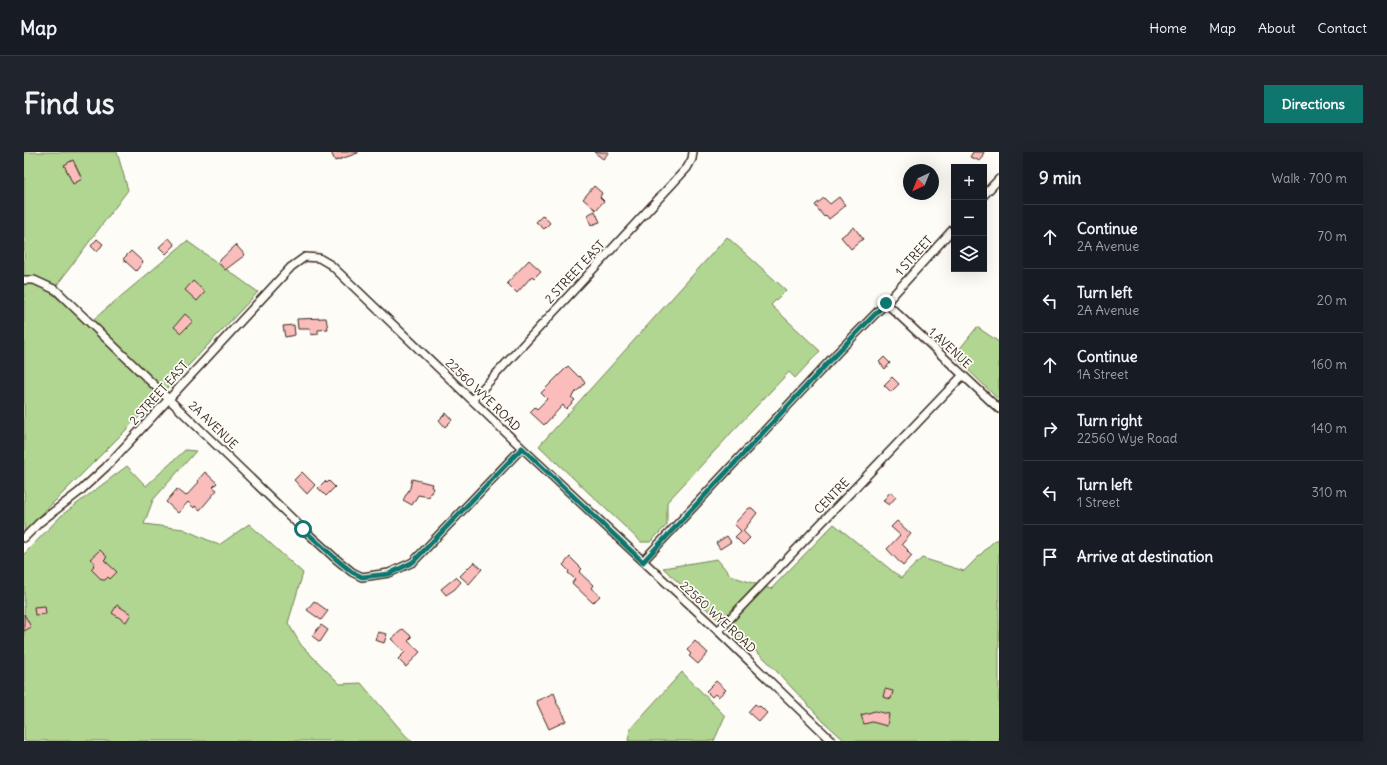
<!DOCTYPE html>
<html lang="en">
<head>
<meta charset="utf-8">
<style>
	body { margin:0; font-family:Delius,sans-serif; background:#20242c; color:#f1f3f6 }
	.controls { position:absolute; right:12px; top:12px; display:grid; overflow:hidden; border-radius:0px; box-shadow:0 4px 16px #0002 }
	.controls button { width:36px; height:36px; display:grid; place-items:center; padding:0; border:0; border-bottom:1px solid #363941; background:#171b24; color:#f1f3f6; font:20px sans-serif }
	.compass { position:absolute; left:879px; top:12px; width:36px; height:36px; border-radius:50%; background:#171b24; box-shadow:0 4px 16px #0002; rotate:223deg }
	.stop { position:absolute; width:12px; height:12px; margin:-9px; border:3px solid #0f766e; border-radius:50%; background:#fff }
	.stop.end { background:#0f766e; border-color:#fff; box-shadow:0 1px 4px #0008 }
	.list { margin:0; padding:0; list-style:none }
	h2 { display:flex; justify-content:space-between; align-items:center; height:52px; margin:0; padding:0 16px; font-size:17px }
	h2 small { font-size:13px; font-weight:400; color:#9ea1a6 }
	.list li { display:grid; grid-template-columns:26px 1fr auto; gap:12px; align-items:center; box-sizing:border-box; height:64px; padding:0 16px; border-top:1px solid #363941 }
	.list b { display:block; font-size:15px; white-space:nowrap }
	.list p { margin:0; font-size:13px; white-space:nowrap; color:#9ea1a6 }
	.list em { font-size:13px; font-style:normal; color:#9ea1a6 }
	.icon { flex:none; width:22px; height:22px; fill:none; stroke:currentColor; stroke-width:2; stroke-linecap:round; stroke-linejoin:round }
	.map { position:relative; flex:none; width:975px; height:589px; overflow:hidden; border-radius:0px }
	header { display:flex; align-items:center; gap:24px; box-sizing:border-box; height:56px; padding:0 20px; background:#171b24; border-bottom:1px solid #363941 }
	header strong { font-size:19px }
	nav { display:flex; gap:22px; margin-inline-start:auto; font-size:14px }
	.intro { display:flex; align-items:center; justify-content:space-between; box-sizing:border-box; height:96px; padding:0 24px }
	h1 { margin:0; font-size:28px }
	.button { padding:10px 18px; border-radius:0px; background:#0f766e; color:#fff; font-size:14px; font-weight:700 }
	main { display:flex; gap:24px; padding:0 24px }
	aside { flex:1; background:#171b24; border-radius:0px; box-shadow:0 4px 16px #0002 }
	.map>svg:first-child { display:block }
	.green { fill:#b0d691; stroke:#768058 }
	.building { fill:#fabdbb; stroke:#3b2a1e }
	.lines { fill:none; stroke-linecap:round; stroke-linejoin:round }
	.street-casing { stroke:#3b2a1e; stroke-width:10 }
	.street { stroke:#fdfcf7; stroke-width:7 }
	.route { stroke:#0f766e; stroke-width:5 }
	.labels { text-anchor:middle; stroke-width:3.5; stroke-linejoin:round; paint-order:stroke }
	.street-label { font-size:12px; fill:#3b2a1e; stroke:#fdfcf7 }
</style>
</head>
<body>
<header>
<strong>Map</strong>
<nav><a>Home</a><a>Map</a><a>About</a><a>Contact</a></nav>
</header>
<div class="intro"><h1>Find us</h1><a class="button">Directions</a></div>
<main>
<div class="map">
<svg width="975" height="589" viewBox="0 0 975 589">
	<rect width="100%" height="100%" fill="#fdfcf7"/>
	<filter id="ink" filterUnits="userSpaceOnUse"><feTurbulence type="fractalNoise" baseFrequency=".025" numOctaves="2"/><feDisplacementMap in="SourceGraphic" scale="8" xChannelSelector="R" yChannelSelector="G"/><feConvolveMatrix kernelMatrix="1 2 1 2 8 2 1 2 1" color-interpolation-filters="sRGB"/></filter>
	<g filter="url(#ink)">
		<path class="green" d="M0 0H93L104 38 27 141 65 171 163 89 234 140 129 251 0 380Z
			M703 85 762 138 747 153 796 199 771 226 765 220 707 281 701 288 643 350V373L626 390H617L515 294Z
			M953 175 975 190V248L930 204Z
			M161 298 172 299 129 348 120 372 159 377 195 393 225 372 279 421 264 471 277 493 316 532 337 531 382 584 388 589H0V402L38 363 103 314 122 334Z
			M810 372 877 426 898 406 940 419 970 389 975 387V589H821L799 569 741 507 689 463 639 416 693 407 707 424 747 437Z
			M658 520 701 564 690 589H604L606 577Z"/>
		<path class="building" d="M307 0H334V1L311 9Z
			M570 0H585L579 7Z
			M949 0H960L956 9 946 5Z
			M49 8 58 27 49 32 40 13Z
			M570 34 578 41 576 45 580 49 572 58 559 47Z
			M815 45 821 53 820 55 805 67 802 63 800 65 791 53 800 46 806 52Z
			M571 59 576 70 567 73 563 63Z
			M519 63 526 71 520 77 512 70Z
			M830 75 839 87 827 97 817 85Z
			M145 86 151 93 142 102 135 95Z
			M73 87 79 92 73 100 67 94Z
			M212 93 221 103 201 118 194 110Z
			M107 99 119 110 112 119 99 107Z
			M505 108 517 119 510 126 508 124 493 141 483 131Z
			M169 129 181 140 173 149 161 138Z
			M161 162 169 169 157 181 150 175Z
			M302 166 304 177 294 178V182L287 183 286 177H274L273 167Z
			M270 173 271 183 261 185 259 174Z
			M860 205 866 211 861 217 855 210Z
			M544 214 555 225 556 224 561 231 556 237H555L547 245 551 248 542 257 539 253 520 273 506 260 511 255 513 257 523 247 517 241Z
			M868 225 875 232 867 240 860 233Z
			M422 261 428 268 421 275 415 268Z
			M181 320 193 331 189 335 193 338 176 358 171 354 170 356 164 350 154 361 142 350 153 337 162 344 175 330 173 329Z
			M278 320 291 333 283 342 270 328Z
			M388 327 408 332 407 335 409 336 407 341H406L405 345 394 343 388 353 379 348 386 336Z
			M301 329 303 331 305 329 311 335 302 344 294 336Z
			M866 340 872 345 865 353 859 349Z
			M725 356H728L733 361 719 379 726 386 719 393 711 385 717 379 710 372Z
			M873 369 887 382 878 392 884 398 883 399 888 404 879 414 863 397 876 383 867 375Z
			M703 384 707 390 696 397 692 391Z
			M76 398 83 405 80 408 93 420 86 427 84 425 81 428H78L67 417 70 414 69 413 71 411 66 407Z
			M546 405 558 417 555 420 569 433 567 436 576 444 569 451 548 431 551 427 544 421 545 419 539 413Z
			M450 410 458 417 445 432 436 424Z
			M432 425 437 430 431 437 422 443 417 437Z
			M290 449 304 459 297 468 283 458Z
			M93 453 107 462 102 470 88 461Z
			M21 454 22 462 11 463 10 455Z
			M0 462 7 475 0 479Z
			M297 473 304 478 296 490 288 484Z
			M379 477 388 485 384 489 396 500 382 515 374 507 381 500 367 487Z
			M354 480 363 482 360 491 351 488Z
			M671 489 684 501 674 512 665 504 667 502 663 498Z
			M692 529 702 538 694 545 691 542 688 545 682 539Z
			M861 537 869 539 867 547 859 545Z
			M530 541 533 549 532 550 540 563 542 569 525 577 512 549Z
			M731 552 735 555 736 554 743 561 735 570 724 560Z
			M851 559 865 562 863 574 848 570 840 572 837 563Z"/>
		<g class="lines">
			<defs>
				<path id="street" d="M960 43 975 27
					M0 128H10L32 138 279 377 312 407 328 420 338 425 365 421 389 410 498 296
					M862 151 975 257
					M448 248 663 16 668 7 669 0
					M0 386 16 370 55 340 82 315 267 115 281 105 295 106 307 113 498 296 694 479 808 589
					M619 409 813 201 862 151 930 76
					M694 479 939 223"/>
			</defs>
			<use href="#street" class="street-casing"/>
			<use href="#street" class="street"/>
		</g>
	</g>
	<g class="lines" filter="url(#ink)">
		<path class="route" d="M279 377 312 407 328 420 338 425 365 422 389 410 498 296 619 410 813 201 862 151"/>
	</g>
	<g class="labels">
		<g class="street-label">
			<text transform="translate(890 104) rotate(-48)" y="4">1 STREET</text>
			<text transform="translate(551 120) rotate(-47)" y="4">2 STREET EAST</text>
			<text transform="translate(926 196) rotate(43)" y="4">1 AVENUE</text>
			<text transform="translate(135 241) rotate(-48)" y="4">2 STREET EAST</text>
			<text transform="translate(459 243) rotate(44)" y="4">22560 WYE ROAD</text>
			<text transform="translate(189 273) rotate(44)" y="4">2A AVENUE</text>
			<text transform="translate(808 344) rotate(-46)" y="4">CENTRE</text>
			<text transform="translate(694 465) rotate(43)" y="4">22560 WYE ROAD</text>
		</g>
	</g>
</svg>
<div class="controls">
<button>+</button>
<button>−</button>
<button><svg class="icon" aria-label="layers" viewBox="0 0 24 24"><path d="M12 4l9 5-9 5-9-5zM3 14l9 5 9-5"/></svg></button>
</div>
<svg class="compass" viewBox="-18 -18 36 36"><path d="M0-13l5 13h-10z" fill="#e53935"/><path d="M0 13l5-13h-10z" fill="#9ea1a6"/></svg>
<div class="stop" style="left:279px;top:377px"></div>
<div class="stop end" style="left:862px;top:151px"></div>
</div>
<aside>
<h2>9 min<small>Walk · 700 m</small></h2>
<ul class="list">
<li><svg class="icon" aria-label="ahead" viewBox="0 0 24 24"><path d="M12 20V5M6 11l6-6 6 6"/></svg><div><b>Continue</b><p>2A Avenue</p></div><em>70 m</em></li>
<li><svg class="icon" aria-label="left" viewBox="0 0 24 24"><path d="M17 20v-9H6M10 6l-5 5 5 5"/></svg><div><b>Turn left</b><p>2A Avenue</p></div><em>20 m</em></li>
<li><svg class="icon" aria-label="ahead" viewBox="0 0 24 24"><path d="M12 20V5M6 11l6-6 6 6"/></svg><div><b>Continue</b><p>1A Street</p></div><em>160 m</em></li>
<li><svg class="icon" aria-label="right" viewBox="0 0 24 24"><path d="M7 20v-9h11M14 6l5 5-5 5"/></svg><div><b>Turn right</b><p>22560 Wye Road</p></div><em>140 m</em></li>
<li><svg class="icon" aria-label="left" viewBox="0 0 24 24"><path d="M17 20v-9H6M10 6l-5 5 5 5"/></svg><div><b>Turn left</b><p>1 Street</p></div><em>310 m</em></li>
<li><svg class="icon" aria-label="arrive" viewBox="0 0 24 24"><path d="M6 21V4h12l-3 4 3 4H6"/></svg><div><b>Arrive at destination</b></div></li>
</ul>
</aside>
</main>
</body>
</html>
